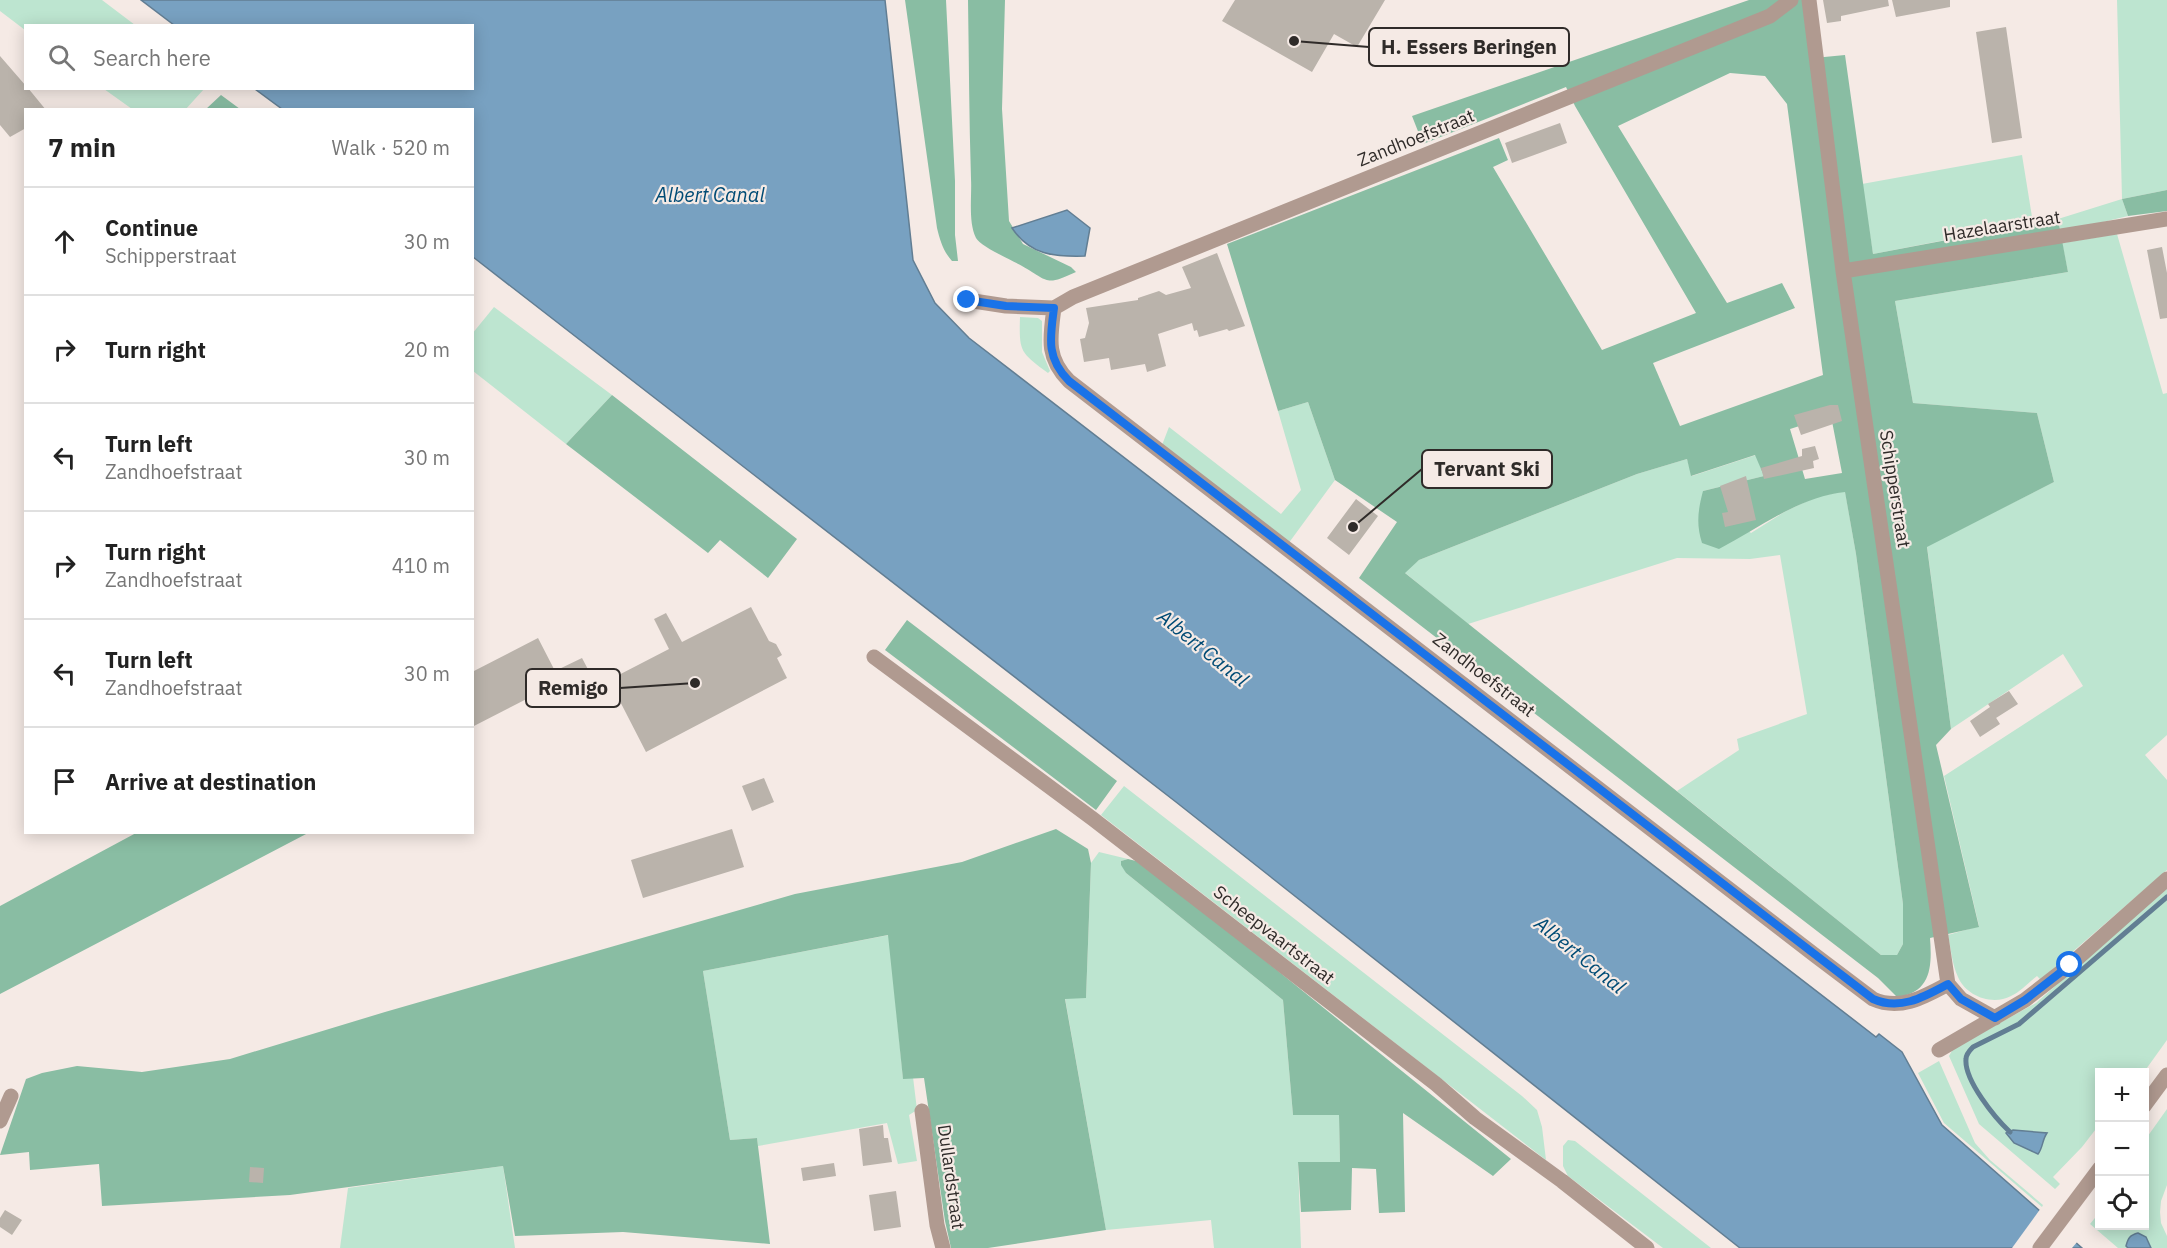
<!DOCTYPE html>
<html lang="en">
<head>
<meta charset="utf-8">
<style>
	body { margin:0; font-family:"IBM Plex Sans",sans-serif; background:#f6f6f6; color:#222 }
	.controls { position:absolute; right:18px; bottom:18px; display:grid; overflow:hidden; border-radius:0px; box-shadow:0 3px 15px #0003 }
	.controls button { width:54px; height:54px; display:grid; place-items:center; padding:0; border:0; border-bottom:2px solid #e0e0e0; background:#fff; color:#222; font:30px sans-serif }
	.stop { position:absolute; width:18px; height:18px; margin:-14px; border:4px solid #1a73e8; border-radius:50%; background:#fff }
	.stop.end { background:#1a73e8; border-color:#fff; box-shadow:0 2px 6px #0008 }
	.list { margin:0; padding:0; list-style:none }
	h2 { display:flex; justify-content:space-between; align-items:center; height:78px; margin:0; padding:0 24px; font-size:26px }
	h2 small { font-size:20px; font-weight:400; color:#767676 }
	.list li { display:grid; grid-template-columns:39px 1fr auto; gap:18px; align-items:center; box-sizing:border-box; height:108px; padding:0 24px; border-top:2px solid #e0e0e0 }
	.list b { display:block; font-size:22px; white-space:nowrap }
	.list p { margin:0; font-size:20px; white-space:nowrap; color:#767676 }
	.list em { font-size:20px; font-style:normal; color:#767676 }
	.icon { flex:none; width:33px; height:33px; fill:none; stroke:currentColor; stroke-width:2; stroke-linecap:round; stroke-linejoin:round }
	.map { position:relative; flex:none; width:2167px; height:1248px; overflow:hidden }
	.search { position:absolute; background:#fff; box-shadow:0 3px 15px #0003; left:24px; top:24px; width:450px; height:66px; display:flex; align-items:center; gap:15px; box-sizing:border-box; padding:0 21px; border-radius:0px; color:#767676; font-size:22px }
	.panel { position:absolute; background:#fff; box-shadow:0 3px 15px #0003; left:24px; top:108px; width:450px; height:726px; border-radius:0px }
	.map>svg:first-child { display:block }
	.green { fill:#bde5d0 }
	.forest { fill:#89bda3; fill-rule:evenodd }
	.water { fill:#78a1c1; stroke:#627e93; stroke-width:1.5 }
	.pier { fill:#f5eae5 }
	.lines { fill:none; stroke-linecap:round; stroke-linejoin:round }
	.stream { stroke:#627e93; stroke-width:5 }
	.building { fill:#bab3ab }
	.minor { stroke:#b09a90; stroke-width:15 }
	.route { stroke:#1a73e8; stroke-width:8 }
	.labels { text-anchor:middle; stroke-width:4.5; stroke-linejoin:round; paint-order:stroke }
	.street-label { font-size:18px; fill:#2f2b29; stroke:#f5eae5 }
	.water-label { font-size:20px; font-style:italic; fill:#004b75; stroke:#f5eae5 }
	.leader { fill:none; stroke:#2f2b29; stroke-width:2 }
	.callout-dot { fill:#2f2b29; stroke:#f5eae5; stroke-width:2 }
	.callout { fill:#f5eae5; stroke:#2f2b29; stroke-width:2 }
	.callout-label { font-size:20px; text-anchor:middle; font-weight:bold; fill:#2f2b29 }
</style>
</head>
<body>
<div class="map">
<svg width="2167" height="1248" viewBox="0 0 2167 1248">
	<rect width="100%" height="100%" fill="#f5eae5"/>
	<path class="green" d="M0 0H102L135 25 26 26 25 30 0 11Z
		M2117 0H2167V190L2122 199 2128 216 2061 232 2058 219 2122 199Z
		M104 89H204L185 110 132 109Z
		M2022 155 2033 223 1873 254 1862 184Z
		M2117 234 2163 394 2167 393V735L2145 755 2167 780V870L2047 974 2040 979 2037 976C2029 982 2020 992 2011 996 1992 1006 1966 996 1958 977 1952 964 1951 949 1948 935L1979 926 1944 776 2083 686 2063 654 1951 729 1927 546 2054 482 2037 413 1913 403 1895 301 2068 272 2062 243Z
		M494 307 612 395 566 444 473 371 472 334Z
		M1020 317 1038 318 1042 321V352L1050 371 1048 373C1020 352 1019 352 1020 317Z
		M1308 402 1335 480 1288 544 1162 445 1169 427 1281 514 1301 490 1278 411Z
		M1756 455 1764 476 1703 491 1751 533 1786 511 1816 497 1845 491 1856 554 1903 904V944L1897 955H1881L1677 791 1739 750 1737 739 1807 714 1780 555 1750 559 1677 558 1468 624 1404 572 1419 560 1637 474 1687 459 1692 476Z
		M1124 786 1522 1096 1537 1110 1542 1127 1546 1160 1101 815Z
		M1099 852 1128 859 1121 861 1126 873 1283 1000 1293 1115H1339L1340 1162 1298 1163 1301 1248H1214L1211 1220 1106 1230 1065 998H1086L1091 863Z
		M2167 887V1040L2144 1072H2100L2099 1125 2082 1147 2053 1177 2060 1184 2055 1189 1979 1124 1949 1056 1953 1049 1958 1046 2036 1003Z
		M889 935 903 1078 913 1077 917 1110 909 1115 917 1161 898 1164 887 1123 758 1146 757 1138 730 1140 703 971Z
		M1939 1061 1975 1143 1990 1160 2043 1205 2042 1207 1944 1123 1918 1073Z
		M2167 1109V1185L2161 1201 2160 1212 2161 1223 2167 1236V1248H2118L2090 1224 2099 1213 2100 1226H2144L2145 1140Z
		M1568 1140 1575 1141 1711 1248H1663L1568 1176 1563 1166V1146Z
		M503 1166 515 1248H340L348 1188Z"/>
	<path class="forest" d="M905 0H946L955 181V235L958 261H952C943 251 940 240 937 228Z
		M968 0H1005L1002 109 1009 221 1023 244 1071 267 1076 272C1045 286 1050 282 1022 266 1012 260 981 247 976 238 968 222 972 196 971 179 969 119 969 60 968 0Z
		M1749 0H1805L1814 58 1845 55 1873 254 2058 219 2068 272 1895 301 1913 403 2037 413 2054 482 1927 547 1951 729 1936 745 1979 927 1930 938C1932 965 1932 993 1897 997L1878 978 1359 578 1397 522 1335 480 1308 402 1278 411 1227 244 1499 138 1508 160 1493 167 1602 350 1696 313 1575 106 1566 87 1423 144 1412 116ZM1730 73 1765 76 1787 104 1823 375 1680 426 1653 363 1795 308 1782 283 1727 303 1618 126ZM1831 416 1842 473 1805 479 1790 429ZM1755 455 1764 476 1703 491C1698 510 1696 524 1702 543L1719 549C1760 528 1798 497 1845 492L1856 554 1903 904V944L1897 955H1881L1405 573 1419 560 1637 474 1687 459 1691 476Z
		M221 95 240 109H206Z
		M2167 190V211L2128 216 2122 199Z
		M612 395 797 539 768 578 720 540 708 553 566 444Z
		M907 620 1117 781 1096 810 885 650Z
		M1056 829 1088 849 1091 863 1086 998 1065 999 1106 1230 988 1248H951L945 1221 924 1078 903 1079 888 935 703 971 730 1140 757 1138 770 1244 623 1232 515 1236 503 1166 290 1195 102 1206 99 1164 30 1170 29 1152 0 1155 26 1079 42 1073 77 1066 142 1072 230 1059 385 1012 795 894 962 862Z
		M136 833H308L0 994V906Z
		M1128 859 1136 861 1206 913 1511 1159 1493 1176 1403 1113 1405 1212 1379 1213 1376 1169 1352 1168 1351 1210 1301 1212 1298 1162H1340L1339 1115H1293L1283 1000 1126 873 1121 865V861Z"/>
	<path class="water" d="M141 0H885L913 260 935 303 969 338 1876 1037 1879 1034 1902 1052 1942 1125 2082 1248H1740L1176 802 473 257 472 110 282 109 255 89 472 88V26L174 25Z
		M1067 210 1090 228 1085 256C1054 257 1030 255 1012 228Z
		M2013 1130 2047 1133C2042 1140 2043 1148 2038 1154L2014 1143 2006 1133Z
		M2138 1233 2146 1237 2151 1248H2128L2126 1246C2128 1238 2130 1235 2138 1233Z"/>
	<path class="pier" d="M2041 1208 2078 1241 2072 1248H2012Z"/>
	<g class="lines">
		<path class="stream" d="M2010 1132C1995 1118 1964 1080 1966 1059 1966 1054 1970 1050 1973 1047L2019 1024 2167 897"/>
	</g>
	<path class="building" d="M1235 0H1385L1357 47 1334 34 1312 72 1222 21Z
		M1823 0H1888L1889 6 1841 16V21L1827 23Z
		M1892 0H1950V7L1896 17Z
		M2006 27 2022 138 1992 143 1976 32Z
		M0 56 26 86V88H28L46 110H26V128L10 137 0 125Z
		M1560 123 1567 143 1512 163 1505 143Z
		M2162 247 2167 273V318L2160 319 2147 250Z
		M1217 253 1245 326 1229 331 1227 329 1199 337 1197 330 1194 331 1192 323 1158 334 1166 366 1147 372 1145 364 1111 370 1109 358 1084 362 1080 339 1085 338 1089 323 1086 308 1138 300V298L1159 291 1166 295 1191 288 1182 267Z
		M1830 405H1838L1842 421 1801 435 1794 415Z
		M1815 446 1819 459 1813 461 1814 468 1764 479 1761 468 1802 456V449Z
		M1746 476 1756 520 1725 527 1722 513 1728 512 1720 486Z
		M1356 499 1378 516 1349 555 1327 538Z
		M751 607 769 641 776 644 782 655 777 658 787 678 646 752 609 680 669 649 654 619 666 613 682 642Z
		M538 638 555 671 582 658 591 675 551 695 548 688 472 727V672Z
		M2009 691 2018 704 1996 718 1993 713 2000 724 1980 737 1970 721 1990 707 1988 704Z
		M764 778 774 802 752 811 742 786Z
		M732 829 744 867 643 898 631 860Z
		M883 1125 884 1138H888L892 1162 863 1166 859 1129Z
		M834 1163 836 1176 803 1181 801 1168Z
		M250 1167 264 1168 263 1183 249 1182Z
		M896 1191 901 1227 874 1231 869 1195Z
		M5 1210 22 1220 12 1235 0 1227V1218Z"/>
	<g class="lines">
		<path class="minor" d="M1809 0 1843 271 1948 984
			M1843 271 2167 219
			M967 300 1006 306 1054 308 1073 297 1770 16 1791 0
			M1054 308C1050 338 1046 358 1069 381L1816 956 1873 999C1900 1011 1924 997 1948 984
			M874 657 1093 819 1436 1084 1475 1118 1562 1181 1647 1248
			M1948 984 1961 999 1995 1018
			M1939 1050 2025 1000 2070 965 2167 879
			M2144 1106 2167 1075
			M922 1111 937 1225 943 1248
			M0 1121 11 1096
			M2040 1248 2100 1168"/>
	</g>
	<g class="lines">
		<path class="route" d="M967 300 1006 306 1054 308C1050 338 1046 358 1069 381L1873 999C1900 1011 1924 997 1948 984L1961 999 1995 1018 2025 1000 2070 965"/>
	</g>
	<g class="labels">
		<g class="street-label">
			<text transform="translate(1416 138) rotate(-22)" y="6">Zandhoefstraat</text>
			<text transform="translate(2002 226) rotate(-9)" y="6">Hazelaarstraat</text>
			<text transform="translate(1895 489) rotate(81)" y="6">Schipperstraat</text>
			<text transform="translate(1484 675) rotate(38)" y="6">Zandhoefstraat</text>
			<text transform="translate(1274 935) rotate(38)" y="6">Scheepvaartstraat</text>
			<text transform="translate(951 1177) rotate(82)" y="6">Dullardstraat</text>
		</g>
		<g class="water-label">
			<text x="710" y="202">Albert Canal</text>
			<text transform="translate(1203 648) rotate(39)" y="7">Albert Canal</text>
			<text transform="translate(1580 955) rotate(39)" y="7">Albert Canal</text>
		</g>
	</g>
	<path class="leader" d="M1294 41L1369 47M1353 527L1422 469M695 683L620 688"/>
	<g class="callout-dot">
		<circle cx="1294" cy="41" r="6"/>
		<circle cx="1353" cy="527" r="6"/>
		<circle cx="695" cy="683" r="6"/>
	</g>
	<g class="callout">
		<rect x="1369" y="28" width="200" height="38" rx="6"/>
		<rect x="1422" y="450" width="130" height="38" rx="6"/>
		<rect x="526" y="669" width="94" height="38" rx="6"/>
	</g>
	<g class="callout-label">
		<text x="1469" y="54">H. Essers Beringen</text>
		<text x="1487" y="476">Tervant Ski</text>
		<text x="573" y="695">Remigo</text>
	</g>
</svg>
<div class="controls">
<button>+</button>
<button>−</button>
<button><svg class="icon" aria-label="locate" viewBox="0 0 24 24"><circle cx="12" cy="12" r="6"/><path d="M12 2v4M12 18v4M2 12h4M18 12h4"/></svg></button>
</div>
<div class="stop" style="left:2070px;top:965px"></div>
<div class="stop end" style="left:967px;top:300px"></div>
<div class="search"><svg class="icon" aria-label="search" viewBox="0 0 24 24"><circle cx="10" cy="10" r="6"/><path d="M15 15l6 6"/></svg>Search here</div>
<section class="panel">
<h2>7 min<small>Walk · 520 m</small></h2>
<ul class="list">
<li><svg class="icon" aria-label="ahead" viewBox="0 0 24 24"><path d="M12 20V5M6 11l6-6 6 6"/></svg><div><b>Continue</b><p>Schipperstraat</p></div><em>30 m</em></li>
<li><svg class="icon" aria-label="right" viewBox="0 0 24 24"><path d="M7 20v-9h11M14 6l5 5-5 5"/></svg><div><b>Turn right</b></div><em>20 m</em></li>
<li><svg class="icon" aria-label="left" viewBox="0 0 24 24"><path d="M17 20v-9H6M10 6l-5 5 5 5"/></svg><div><b>Turn left</b><p>Zandhoefstraat</p></div><em>30 m</em></li>
<li><svg class="icon" aria-label="right" viewBox="0 0 24 24"><path d="M7 20v-9h11M14 6l5 5-5 5"/></svg><div><b>Turn right</b><p>Zandhoefstraat</p></div><em>410 m</em></li>
<li><svg class="icon" aria-label="left" viewBox="0 0 24 24"><path d="M17 20v-9H6M10 6l-5 5 5 5"/></svg><div><b>Turn left</b><p>Zandhoefstraat</p></div><em>30 m</em></li>
<li><svg class="icon" aria-label="arrive" viewBox="0 0 24 24"><path d="M6 21V4h12l-3 4 3 4H6"/></svg><div><b>Arrive at destination</b></div></li>
</ul>
</section>
</div>
</body>
</html>
